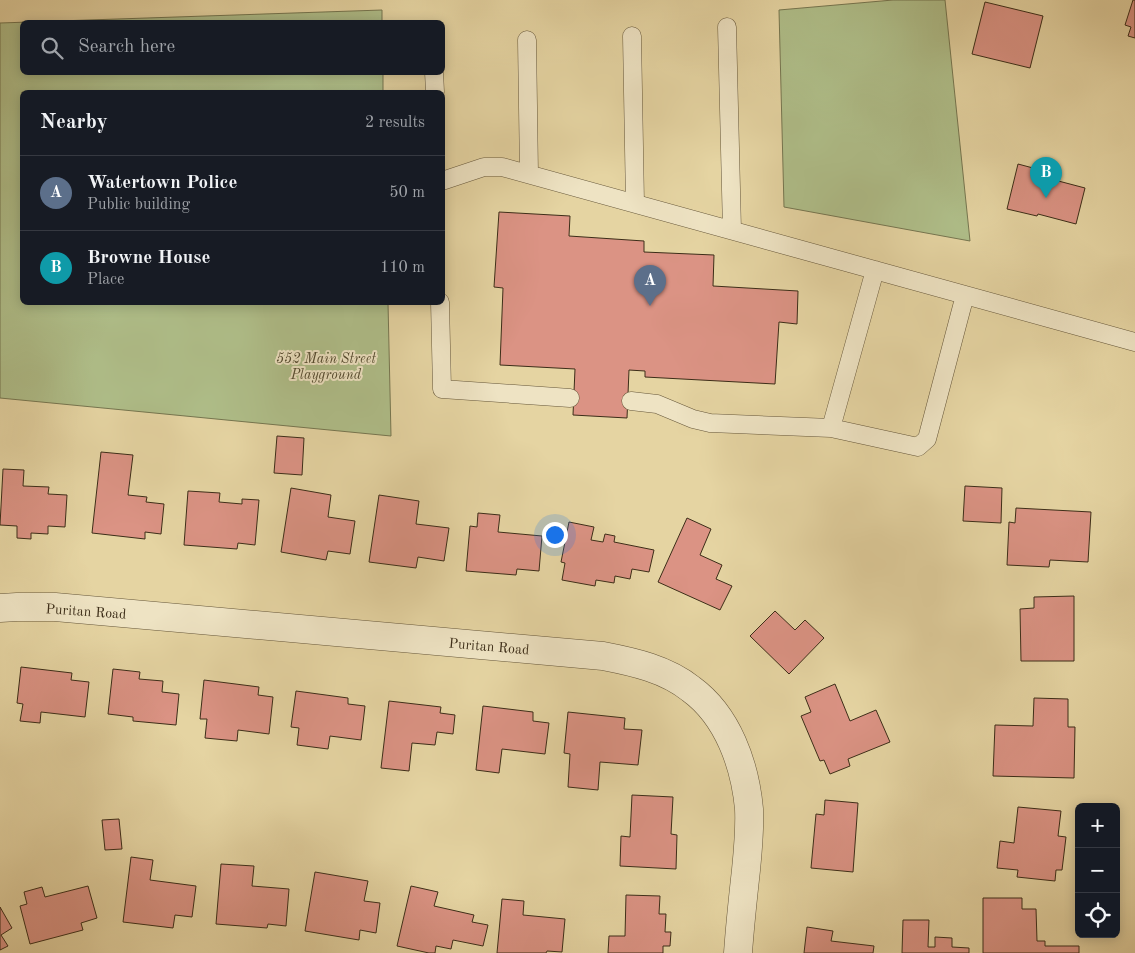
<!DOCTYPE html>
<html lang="en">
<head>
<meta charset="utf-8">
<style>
	body { margin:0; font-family:"Old Standard TT",serif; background:#20242c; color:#f1f3f6 }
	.controls { position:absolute; right:15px; bottom:15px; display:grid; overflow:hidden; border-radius:8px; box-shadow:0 2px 12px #0003 }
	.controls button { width:45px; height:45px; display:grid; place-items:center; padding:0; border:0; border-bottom:1px solid #363941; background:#171b24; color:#f1f3f6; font:25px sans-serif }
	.you { position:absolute; left:554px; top:534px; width:18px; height:18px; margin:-12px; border:4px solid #fff; border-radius:50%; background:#1a73e8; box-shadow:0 0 0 8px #1a73e833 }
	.badge { display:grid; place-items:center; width:32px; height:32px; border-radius:50%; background:#c59692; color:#fff; font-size:16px; font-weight:700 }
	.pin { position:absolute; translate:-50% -41px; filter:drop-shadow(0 1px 2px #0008) }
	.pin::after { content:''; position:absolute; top:26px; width:18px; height:15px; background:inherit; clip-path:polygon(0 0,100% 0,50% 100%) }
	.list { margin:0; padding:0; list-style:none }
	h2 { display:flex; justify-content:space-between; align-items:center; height:65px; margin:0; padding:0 20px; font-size:21px }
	h2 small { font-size:16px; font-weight:400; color:#9ea1a6 }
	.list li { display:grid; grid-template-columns:32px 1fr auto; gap:15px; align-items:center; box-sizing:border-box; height:75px; padding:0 20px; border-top:1px solid #363941 }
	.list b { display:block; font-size:19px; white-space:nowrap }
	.list p { margin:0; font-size:16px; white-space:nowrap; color:#9ea1a6 }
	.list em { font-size:16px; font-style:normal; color:#9ea1a6 }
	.icon { flex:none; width:28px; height:28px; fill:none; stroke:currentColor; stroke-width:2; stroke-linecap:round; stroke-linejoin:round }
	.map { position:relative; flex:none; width:1135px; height:953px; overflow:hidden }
	.search { position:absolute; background:#171b24; box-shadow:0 2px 12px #0003; left:20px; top:20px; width:425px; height:55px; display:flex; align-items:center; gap:12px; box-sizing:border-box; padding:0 18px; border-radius:8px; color:#9ea1a6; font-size:19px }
	.panel { position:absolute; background:#171b24; box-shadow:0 2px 12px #0003; left:20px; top:90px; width:425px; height:215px; border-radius:8px }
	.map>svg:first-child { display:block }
	.green { fill:#afbe89; stroke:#767650 }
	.building { fill:#db9384; stroke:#3c2d18 }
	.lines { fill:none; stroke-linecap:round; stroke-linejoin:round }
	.service-casing { stroke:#66573a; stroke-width:19 }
	.minor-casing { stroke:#66573a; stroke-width:29 }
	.service { stroke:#eee3c3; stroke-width:18 }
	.minor { stroke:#eee3c3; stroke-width:28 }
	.labels { text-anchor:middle; stroke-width:4; stroke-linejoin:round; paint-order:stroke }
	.park-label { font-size:14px; font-style:italic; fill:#534a2f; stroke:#eee3c3 }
	.street-label { font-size:14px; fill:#3c2d18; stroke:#eee3c3 }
</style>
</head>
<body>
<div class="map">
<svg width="1135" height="953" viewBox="0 0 1135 953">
	<rect width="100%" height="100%" fill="#e5d4a2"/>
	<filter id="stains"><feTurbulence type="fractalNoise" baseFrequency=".004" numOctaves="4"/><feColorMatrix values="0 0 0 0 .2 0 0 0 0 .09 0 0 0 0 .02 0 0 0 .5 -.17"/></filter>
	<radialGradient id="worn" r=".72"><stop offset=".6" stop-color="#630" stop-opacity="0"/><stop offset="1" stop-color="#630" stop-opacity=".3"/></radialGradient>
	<path class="green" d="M893 0H945L970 241 784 207 779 10Z
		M382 10V22H22V72L383 73V92H22V302L388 303 391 436 0 398V23Z"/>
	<path class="building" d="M1133 0H1135V38L1128 36 1131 27 1125 25Z
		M985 2 1043 16 1030 68 972 54Z
		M1018 164 1048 172 1047 178 1085 188 1076 224 1038 214 1037 216 1007 209Z
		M499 212 570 216 569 236 644 241V252L714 255 713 286 798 291 797 324 779 322 775 384 645 377V371L629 370 627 418 573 415 575 369 500 365 503 288 494 287Z
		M277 436 304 438 302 475 274 473Z
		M101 452 133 455 128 495 147 497 146 502 164 504 161 534 145 532V539L92 533Z
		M3 469 24 470 23 486 49 487 48 494 67 495 65 527 48 526V534L31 533V539L17 538V526L0 525Z
		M965 486 1002 488 1001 523 963 521Z
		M291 488 331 495 328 517 355 521 350 554 328 551 326 560 281 552Z
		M188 491 220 493 219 502 242 504V499L259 500 255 545 238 543 237 549 184 545Z
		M379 495 419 501 416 524 449 528 444 561 418 557 416 568 369 562Z
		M1016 508 1091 512 1088 562 1050 560 1049 567 1007 565 1009 522 1015 523Z
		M478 513 500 515 498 532 542 536 539 571 517 569 516 575 466 571 470 526 477 527Z
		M687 518 711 529 700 555 722 565 716 579 732 586 720 610 658 582Z
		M569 522 594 527 591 540 603 542 605 534 615 536 614 542 654 550 649 572 632 569 630 579 615 576 614 583 596 580 595 586 562 580 565 563 561 562Z
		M1074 596V661H1021L1020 609 1034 608V597Z
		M775 611 795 630 805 620 824 638 789 674 750 636Z
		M21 667 72 673 71 680 89 682 85 717 41 712 40 723 20 721 23 704 17 703Z
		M113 669 140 672 139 679 163 681 162 692 179 694 176 725 133 721V717L108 714Z
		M204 680 259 687 258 695 273 697 269 734 238 730 237 741 205 738 207 719H200Z
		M835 684 850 721 876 710 890 742 848 759 850 766 830 774 824 760 820 761 801 716 811 712 805 697Z
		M296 691 348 698V704L365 706 361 740 330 736 328 749 297 745 299 728 291 727Z
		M1034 698 1068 699V727H1075L1074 778 993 776 995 725 1033 726Z
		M389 701 441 707 440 713 455 715 453 734 437 732 435 745 412 743 409 771 381 768Z
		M483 706 533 712V721L549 723 545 754 502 749 499 773 476 770Z
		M568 712 625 718 624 729 642 730 638 765 600 762 598 790 568 787 570 754 564 753Z
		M632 795 673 797 671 834 677 835 676 869 620 866 621 836 630 837Z
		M825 800 858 803 853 872 811 868 816 814 824 815Z
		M1018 807 1061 811 1058 836 1066 837 1062 870H1056L1055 881 1017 877 1018 870 997 868 1000 841 1014 843Z
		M119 819 122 849 105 850 102 820Z
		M131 857 153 860 150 880 196 886 192 917 175 915 173 928 123 922Z
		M221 864 254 866 252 886 289 889 286 926 268 924 267 928 216 924Z
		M315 872 368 881 364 901 380 903 376 933 360 930 359 940 305 931Z
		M88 886 97 918 81 923 83 930 30 944 20 906 27 904 24 892 42 887 45 897Z
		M411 886 438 892 434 906 474 915 472 922 488 925 483 946 453 940 451 949 436 946 435 953H429L397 946Z
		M626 895 660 896 659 914H666L665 932H671L670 946H663V953H608L609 936H625Z
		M983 898H1022V909H1036L1037 941H1045V946H1079V953H983Z
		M502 899 524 901 523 915 565 919 562 952 547 951 546 953H497Z
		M0 907 12 928 1 935 8 946 0 950Z
		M903 920H929L928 947H935V937L952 938V947L969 948V953H902Z
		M807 927 833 931 831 941 874 946 873 953H804Z"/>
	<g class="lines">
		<defs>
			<path id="service" d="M727 27 732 230
				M632 36 635 203
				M527 40 529 174
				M434 72 435 92
				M442 181 484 167H502L1135 342
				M440 302 442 389 570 398
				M631 401 657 404 693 419 710 423 831 428 918 447 927 439 965 295
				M831 428 875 270"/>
			<path id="minor" d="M0 608 17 607H55L603 656C634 662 666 669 691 689 728 716 745 765 749 809 750 829 748 850 746 870 743 897 740 925 738 953"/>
		</defs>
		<use href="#service" class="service-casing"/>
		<use href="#minor" class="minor-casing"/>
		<use href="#service" class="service"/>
		<use href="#minor" class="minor"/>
	</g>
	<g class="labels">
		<g class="park-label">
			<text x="326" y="363">552 Main Street<tspan x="326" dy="16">Playground</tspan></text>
		</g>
		<g class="street-label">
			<text transform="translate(86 611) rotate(4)" y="5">Puritan Road</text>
			<text transform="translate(489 646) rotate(5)" y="5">Puritan Road</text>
		</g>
	</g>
	<rect width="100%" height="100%" filter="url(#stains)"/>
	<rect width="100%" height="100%" fill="url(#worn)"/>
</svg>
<div class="controls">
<button>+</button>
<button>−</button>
<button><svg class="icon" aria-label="locate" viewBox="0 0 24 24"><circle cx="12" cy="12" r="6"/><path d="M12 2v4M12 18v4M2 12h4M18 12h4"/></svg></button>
</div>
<div class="you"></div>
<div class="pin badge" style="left:650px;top:306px;background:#5c6f8a">A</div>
<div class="pin badge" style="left:1046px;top:198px;background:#0f9aa8">B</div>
<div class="search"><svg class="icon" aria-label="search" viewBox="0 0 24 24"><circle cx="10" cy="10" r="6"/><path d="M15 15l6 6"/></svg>Search here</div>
<section class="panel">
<h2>Nearby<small>2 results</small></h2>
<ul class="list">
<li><span class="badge" style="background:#5c6f8a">A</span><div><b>Watertown Police</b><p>Public building</p></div><em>50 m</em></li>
<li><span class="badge" style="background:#0f9aa8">B</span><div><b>Browne House</b><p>Place</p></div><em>110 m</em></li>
</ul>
</section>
</div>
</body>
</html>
